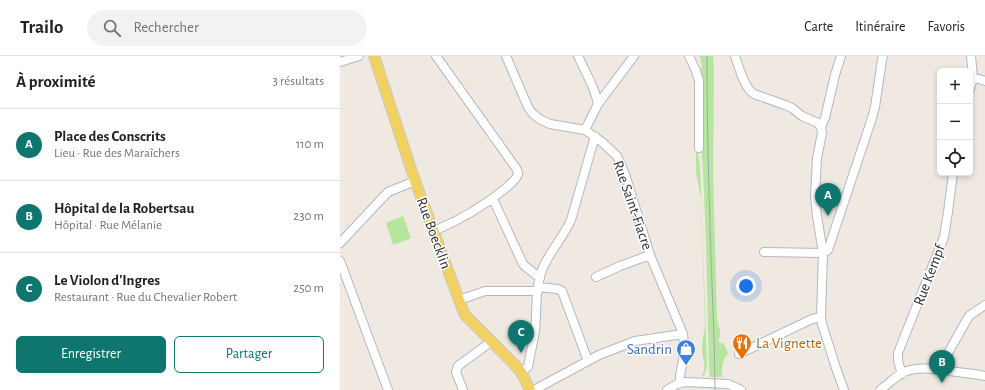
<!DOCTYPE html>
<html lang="fr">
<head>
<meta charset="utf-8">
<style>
	body { margin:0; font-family:"Alegreya Sans",sans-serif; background:#f2f2f2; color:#202124 }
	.controls { position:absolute; right:12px; top:12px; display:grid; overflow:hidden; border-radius:6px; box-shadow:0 2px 6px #0003 }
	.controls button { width:36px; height:36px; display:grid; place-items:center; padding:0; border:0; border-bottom:1px solid #e0e0e0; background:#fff; color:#202124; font:20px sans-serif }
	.you { position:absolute; left:406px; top:230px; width:14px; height:14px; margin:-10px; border:3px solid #fff; border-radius:50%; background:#1a73e8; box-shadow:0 0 0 6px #1a73e833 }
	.badge { display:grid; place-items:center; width:26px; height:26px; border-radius:50%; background:#0f766e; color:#fff; font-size:13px; font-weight:700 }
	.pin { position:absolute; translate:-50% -33px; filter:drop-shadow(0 1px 2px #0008) }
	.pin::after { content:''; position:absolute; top:21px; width:14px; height:12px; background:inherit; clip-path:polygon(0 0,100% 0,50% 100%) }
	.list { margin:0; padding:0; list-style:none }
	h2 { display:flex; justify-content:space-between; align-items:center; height:52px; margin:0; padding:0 16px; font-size:17px }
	h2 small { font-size:13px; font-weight:400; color:#757577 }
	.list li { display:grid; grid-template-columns:26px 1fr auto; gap:12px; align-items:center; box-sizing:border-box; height:72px; padding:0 16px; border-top:1px solid #e0e0e0 }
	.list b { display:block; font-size:15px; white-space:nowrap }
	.list p { margin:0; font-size:13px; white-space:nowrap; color:#757577 }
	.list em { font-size:13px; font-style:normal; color:#757577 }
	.actions { display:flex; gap:8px; padding:12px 16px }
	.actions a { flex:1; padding:9px 0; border:1px solid #0f766e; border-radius:6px; text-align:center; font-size:14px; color:#0f766e }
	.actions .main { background:#0f766e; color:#fff }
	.icon { flex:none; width:22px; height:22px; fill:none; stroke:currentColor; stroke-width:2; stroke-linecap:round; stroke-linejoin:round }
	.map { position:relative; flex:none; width:645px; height:334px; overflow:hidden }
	header { display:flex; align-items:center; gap:24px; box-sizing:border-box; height:56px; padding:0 20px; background:#fff; border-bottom:1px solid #e0e0e0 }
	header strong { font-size:19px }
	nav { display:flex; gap:22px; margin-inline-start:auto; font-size:14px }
	.search { width:280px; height:36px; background:#f2f2f2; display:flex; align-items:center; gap:10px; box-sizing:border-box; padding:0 14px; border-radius:22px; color:#757577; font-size:15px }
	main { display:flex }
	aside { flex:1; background:#fff }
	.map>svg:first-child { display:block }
	.green { fill:#b6e59e }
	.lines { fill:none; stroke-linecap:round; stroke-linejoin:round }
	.minor-casing { stroke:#b4b7c1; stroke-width:10 }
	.major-casing { stroke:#c9c9c9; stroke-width:12 }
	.minor { stroke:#fff; stroke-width:8 }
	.major { stroke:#f2d163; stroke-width:10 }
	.tram { stroke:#a3a6b8; stroke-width:1 }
	.labels { text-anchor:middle; stroke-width:3; stroke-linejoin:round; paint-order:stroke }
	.street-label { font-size:15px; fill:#2e2e2e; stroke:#fff }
	.food-label { font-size:15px; fill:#c56008; stroke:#fff; text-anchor:start }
	.shop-label { font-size:15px; fill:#366cbe; stroke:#fff; text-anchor:end }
</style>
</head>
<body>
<header>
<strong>Trailo</strong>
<div class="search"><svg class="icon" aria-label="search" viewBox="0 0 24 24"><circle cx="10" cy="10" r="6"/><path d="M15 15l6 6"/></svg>Rechercher</div>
<nav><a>Carte</a><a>Itinéraire</a><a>Favoris</a></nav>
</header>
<main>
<aside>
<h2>À proximité<small>3 résultats</small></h2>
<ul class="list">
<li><span class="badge">A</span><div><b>Place des Conscrits</b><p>Lieu · Rue des Maraîchers</p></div><em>110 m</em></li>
<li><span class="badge">B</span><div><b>Hôpital de la Robertsau</b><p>Hôpital · Rue Mélanie</p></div><em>230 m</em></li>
<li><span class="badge">C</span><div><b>Le Violon d'Ingres</b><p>Restaurant · Rue du Chevalier Robert</p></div><em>250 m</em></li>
</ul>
<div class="actions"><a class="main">Enregistrer</a><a>Partager</a></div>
</aside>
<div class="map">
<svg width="645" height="334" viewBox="0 0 645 334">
	<rect width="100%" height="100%" fill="#efe9e1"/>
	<path class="green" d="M360 0H373L374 13 373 115 377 263 379 272H380V281L378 286 384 288 388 297C382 304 382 311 382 319L381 321H370L369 311 366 186 363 113 361 92 362 91V19L360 15 362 11Z
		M356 88 360 108 367 310 364 320H362C367 309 363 305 362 294 362 286 364 279 365 271L361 143 356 116Z
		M63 160 71 182 53 189 46 167Z"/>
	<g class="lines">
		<defs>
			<path id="minor" d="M166 0 188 51 193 58 201 64 210 68 245 74 262 86 277 100 285 118 310 199 343 278C344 286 345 295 343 304 342 312 339 318 340 327
				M238 0C245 16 255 31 258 48
				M349 0 356 15 359 25V92
				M395 0C399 11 404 32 414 38L445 49 452 52 462 60 478 67 481 71 482 77 477 102 475 140 477 160 483 197 481 261 482 268 496 312 504 334
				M0 6 19 0
				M633 21 645 25
				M630 33 633 21 631 0
				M481 71 485 62 495 19 501 0
				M245 74 258 48 294 0
				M153 143 183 208 186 211 200 222
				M94 175C120 164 144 150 166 132 170 128 177 123 178 118 178 115 177 114 176 112L96 0
				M0 187 48 136 75 125
				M424 196 483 197 488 194 532 62 535 51 542 4 543 0
				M0 205 48 334
				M256 221 280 210 310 199
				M198 231 217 233 222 235 248 305
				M119 244 145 235H198
				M399 298 472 263 481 261
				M601 314 608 297 629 260 645 249
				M181 316 188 311C190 299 193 287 195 275 197 255 195 233 202 214 209 196 223 182 231 164L255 80
				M562 318 558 305V297L604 181 608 156 613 117
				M123 334 116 316 118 310 152 285
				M194 334 259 299 295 285 343 278
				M327 334 337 328 345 326 388 328 401 334
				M540 334C547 329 554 322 562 317 578 309 600 314 617 316 627 317 636 318 645 320"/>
			<path id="major" d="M34 0 75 125 119 244 125 259 174 308 181 316 190 334"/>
		</defs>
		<use href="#minor" class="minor-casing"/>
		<use href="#major" class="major-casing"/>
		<use href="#minor" class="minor"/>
		<use href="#major" class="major"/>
		<path class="tram" d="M367 0C367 56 368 111 370 167 371 223 375 278 375 334"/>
	</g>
	<defs>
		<symbol id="restaurant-pin" viewBox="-11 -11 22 30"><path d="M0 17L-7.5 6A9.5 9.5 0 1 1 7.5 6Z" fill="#e8710a" stroke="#fff"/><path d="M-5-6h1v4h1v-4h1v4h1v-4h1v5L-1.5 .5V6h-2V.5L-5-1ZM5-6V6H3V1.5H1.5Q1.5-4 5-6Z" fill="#fff"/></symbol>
		<symbol id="shop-pin" viewBox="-11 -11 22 30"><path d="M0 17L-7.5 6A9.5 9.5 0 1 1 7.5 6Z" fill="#3f7fe0" stroke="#fff"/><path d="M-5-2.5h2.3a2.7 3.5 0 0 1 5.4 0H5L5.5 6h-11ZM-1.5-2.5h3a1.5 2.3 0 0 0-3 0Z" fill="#fff"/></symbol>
	</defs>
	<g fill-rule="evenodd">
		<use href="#restaurant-pin" x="391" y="276" width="22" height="30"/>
		<use href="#shop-pin" x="335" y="282" width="22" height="30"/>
	</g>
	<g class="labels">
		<g class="street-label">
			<text transform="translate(293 149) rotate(71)" y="5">Rue Saint-Fiacre</text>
			<text transform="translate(94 177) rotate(70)" y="5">Rue Boecklin</text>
			<text transform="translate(589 219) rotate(-69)" y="5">Rue Kempf</text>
		</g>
		<g class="food-label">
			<text x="416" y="292">La Vignette</text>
		</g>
		<g class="shop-label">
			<text x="332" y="298">Sandrin</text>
		</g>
	</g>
</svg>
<div class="controls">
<button>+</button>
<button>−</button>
<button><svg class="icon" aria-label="locate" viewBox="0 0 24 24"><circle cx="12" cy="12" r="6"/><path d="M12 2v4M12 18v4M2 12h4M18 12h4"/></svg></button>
</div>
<div class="you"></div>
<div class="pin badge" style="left:488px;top:160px">A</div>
<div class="pin badge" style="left:602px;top:327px">B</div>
<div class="pin badge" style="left:181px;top:297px">C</div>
</div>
</main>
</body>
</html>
